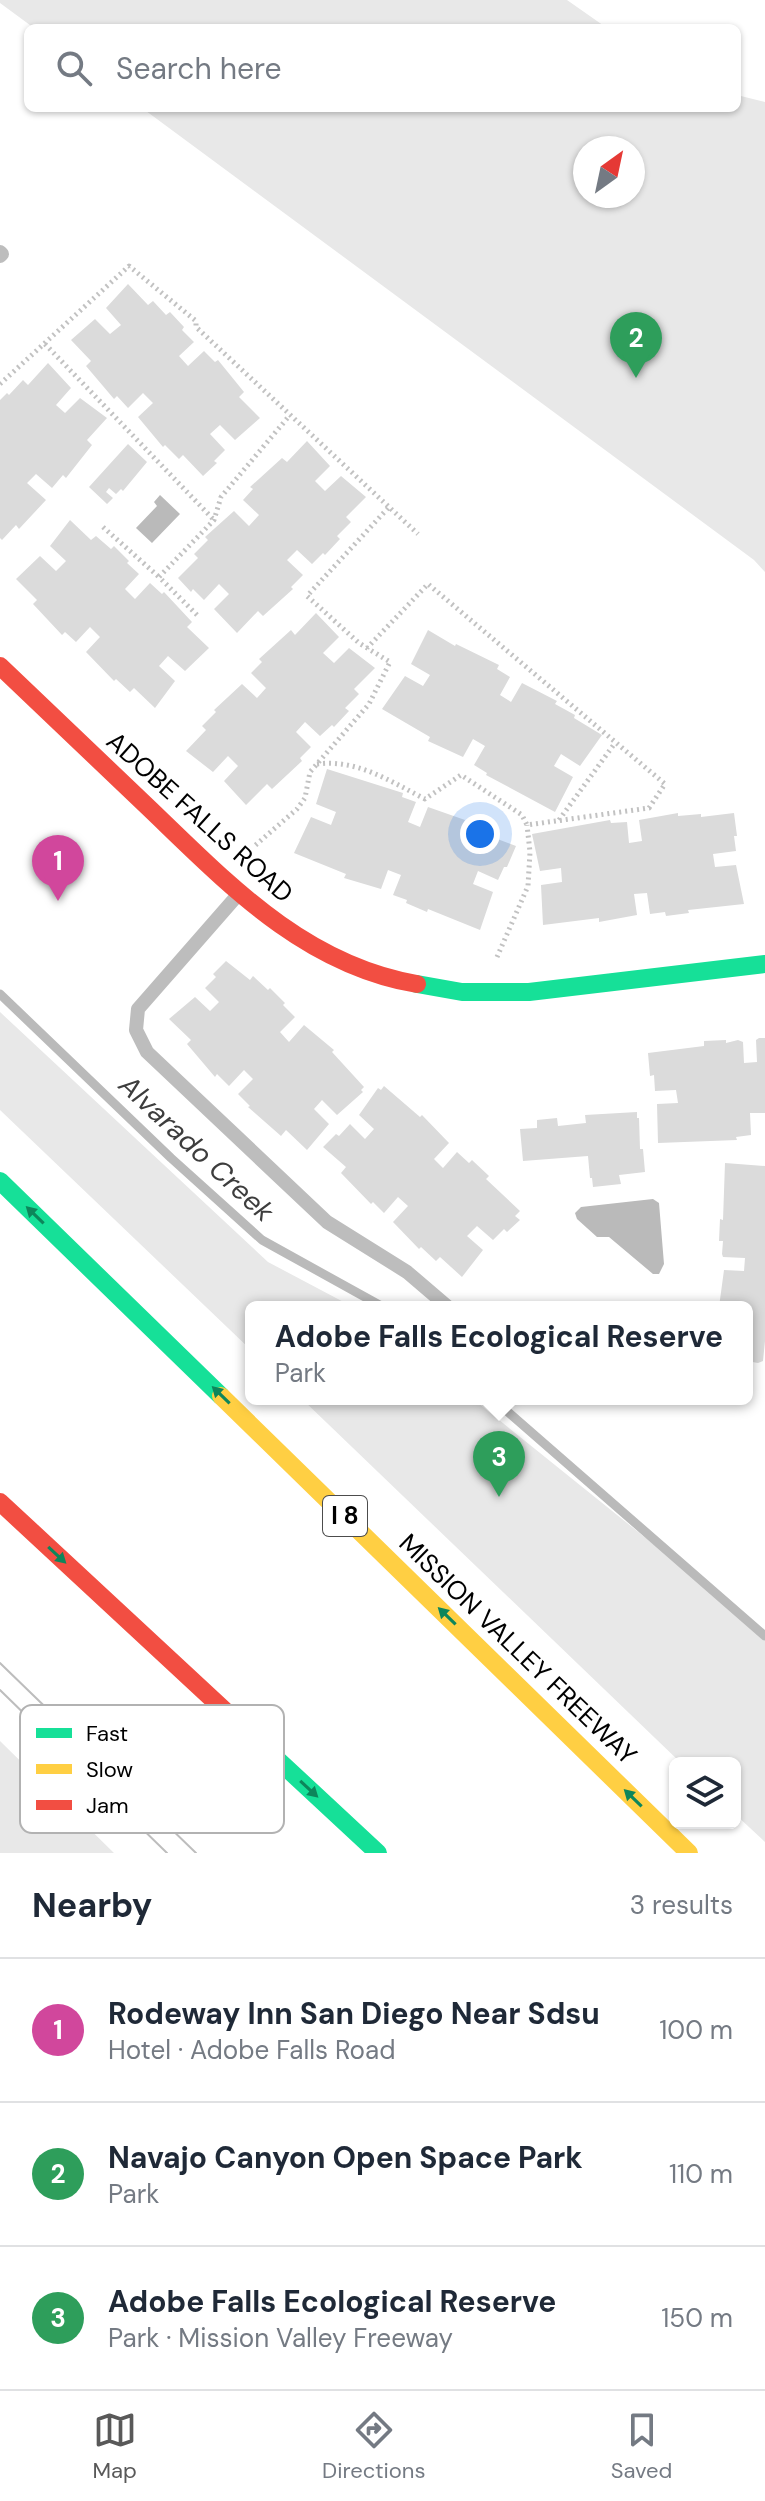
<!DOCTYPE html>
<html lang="en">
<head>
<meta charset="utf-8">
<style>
	body { margin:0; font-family:"DM Sans",sans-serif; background:#f6f6f7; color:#1f2937 }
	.controls { position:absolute; right:24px; bottom:24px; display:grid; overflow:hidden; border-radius:12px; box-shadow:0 2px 6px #0004 }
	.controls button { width:72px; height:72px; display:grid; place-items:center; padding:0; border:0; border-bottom:2px solid #e0e1e3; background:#fff; color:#1f2937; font:40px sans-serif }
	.compass { position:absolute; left:573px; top:136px; width:72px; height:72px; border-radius:50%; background:#fff; box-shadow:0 2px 6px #0004; rotate:33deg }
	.you { position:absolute; left:480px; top:834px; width:28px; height:28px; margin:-20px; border:6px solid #fff; border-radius:50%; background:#1a73e8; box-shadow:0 0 0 12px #1a73e833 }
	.badge { display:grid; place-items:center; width:52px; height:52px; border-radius:50%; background:#595959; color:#fff; font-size:26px; font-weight:700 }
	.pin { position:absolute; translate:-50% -66px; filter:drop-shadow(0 2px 4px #0008) }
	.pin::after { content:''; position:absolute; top:42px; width:28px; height:24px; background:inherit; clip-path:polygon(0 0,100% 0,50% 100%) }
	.popup { position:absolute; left:245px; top:1301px; width:508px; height:104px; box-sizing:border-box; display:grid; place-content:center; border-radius:12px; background:#fff; filter:drop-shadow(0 2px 6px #0005); font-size:26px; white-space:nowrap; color:#747a83 }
	.popup b { font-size:30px; color:#1f2937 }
	.popup::after { content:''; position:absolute; left:50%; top:100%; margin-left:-16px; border:16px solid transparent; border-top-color:#fff }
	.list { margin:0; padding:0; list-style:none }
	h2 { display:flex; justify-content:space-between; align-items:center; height:104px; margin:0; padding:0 32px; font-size:34px }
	h2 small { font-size:26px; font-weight:400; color:#747a83 }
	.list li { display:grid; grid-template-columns:52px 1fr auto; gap:24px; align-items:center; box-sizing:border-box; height:144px; padding:0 32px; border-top:2px solid #e0e1e3 }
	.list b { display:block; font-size:30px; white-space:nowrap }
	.list p { margin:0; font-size:26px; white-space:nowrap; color:#747a83 }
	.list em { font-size:26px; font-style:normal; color:#747a83 }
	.icon { flex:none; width:44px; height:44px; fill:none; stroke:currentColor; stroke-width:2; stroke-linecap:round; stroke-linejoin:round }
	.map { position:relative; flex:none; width:765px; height:1853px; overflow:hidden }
	.search { position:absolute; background:#fff; box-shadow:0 2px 6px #0004; left:24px; right:24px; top:24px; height:88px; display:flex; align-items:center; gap:20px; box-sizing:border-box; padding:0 28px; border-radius:12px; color:#747a83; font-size:30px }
	.sheet { height:536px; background:#fff }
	nav { display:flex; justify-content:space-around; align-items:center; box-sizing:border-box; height:112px; border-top:2px solid #e0e1e3; background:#fff; font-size:22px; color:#747a83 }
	nav a { display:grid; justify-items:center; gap:4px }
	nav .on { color:#595959 }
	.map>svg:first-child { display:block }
	.green { fill:#e8e8e8; fill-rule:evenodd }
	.water { fill:#bababa }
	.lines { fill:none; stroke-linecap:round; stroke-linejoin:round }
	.stream { stroke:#bababa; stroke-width:9 }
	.building { fill:#dbdbdb }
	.path { stroke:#c2c2c2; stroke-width:5; stroke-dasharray:2 4; stroke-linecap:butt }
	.lane { stroke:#bdbdbd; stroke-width:14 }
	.fast { stroke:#16e098; stroke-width:18 }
	.slow { stroke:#ffcf43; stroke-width:18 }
	.jam { stroke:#f24e42; stroke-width:18 }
	.tram { stroke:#bdbdbd; stroke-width:2 }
	.oneway { fill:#0d865b }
	.labels { text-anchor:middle; stroke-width:8; stroke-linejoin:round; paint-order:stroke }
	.shield { fill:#fff; stroke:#4c4c4c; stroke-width:2 }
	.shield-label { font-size:24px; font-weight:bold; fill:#000 }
	.street-label { font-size:26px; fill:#000; stroke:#fff }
	.water-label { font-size:28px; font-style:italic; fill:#3d3d3d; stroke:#fff }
	.key { fill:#fff; stroke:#b2b2b2; stroke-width:2 }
	.key-label { font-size:22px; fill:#000 }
</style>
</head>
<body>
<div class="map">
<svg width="765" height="1853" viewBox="0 0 765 1853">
	<rect width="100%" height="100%" fill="#fff"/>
	<path class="green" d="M0 0H567L607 28H34L0 3Z
		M737 95 765 102V572L754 560 142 108H737ZM633 148V196H585V148Z
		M0 1012 268 1262 353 1307H251V1350L0 1110Z
		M302 1399H473L765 1634V1842L735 1814V1763H681Z
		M0 1741 114 1853H0Z"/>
	<path class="water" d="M160 495 180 514 152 543 136 528 157 506 154 502Z
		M653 1199 659 1203 664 1264 659 1274H653L609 1237H597L577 1219 575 1213 581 1207Z"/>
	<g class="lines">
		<path class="stream" d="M0 994 171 1158 262 1240 383 1307
			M493 1399 765 1636
			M77 1715C137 1717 134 1733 148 1784"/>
	</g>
	<path class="building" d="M128 284 148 305 153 301 166 315 170 312 184 327 182 330 194 342 179 356 188 366 204 351 215 362 218 360 244 392 239 397 260 418 235 440 220 425 210 434 225 450 214 461 217 463 203 476 183 455 179 459 165 445 163 447 138 417 153 403 143 393 128 408 117 396 114 399 86 366 91 361 71 340 95 319 110 334 121 325 106 308Z
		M48 363 71 388 56 405 65 413 80 398 107 418 87 440 92 445 66 478 63 475 52 488 36 474 27 483 46 500 19 529 16 525 2 540 0 538V400L7 393 9 395 23 380 28 385Z
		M307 441 330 466 315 481 325 491 341 476 366 497 346 517 351 522 337 536 340 539 325 555 323 553 312 564 297 550 287 560 303 575 291 587 293 589 263 616 258 611 237 633 214 609 229 594 219 584 204 600 193 589 191 592 178 578 198 558 194 554 208 540 205 537 234 511 249 526 259 515 243 500 253 489 250 487 282 458 287 462Z
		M128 444 147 462 123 491 121 489 116 494 109 488 106 492 113 498 107 504 89 487Z
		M70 520 91 540 96 536 111 549 114 546 129 561 127 563 139 574 125 589 135 599 150 583 162 594 164 592 192 622 187 627 209 648 185 671 168 656 159 666 175 681 155 708 134 688 130 692 116 679 114 681 86 652 100 637 90 627 76 642 65 632 62 635 33 604 37 600 16 579 40 556 56 571 66 561 50 546Z
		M316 613 339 637 323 653 334 663 349 648 375 668 354 689 359 694 345 708 349 711 334 727 332 725 320 736 305 722 296 732 311 747 300 758 302 761 272 789 267 784 246 805 224 781 238 766 228 756 213 772 186 751 206 730 202 726 216 712 214 710 242 684 257 698 266 688 251 673 262 662 259 659 291 630 295 635Z
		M428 630 455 646 456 644 499 665 497 669 510 677 500 695 511 702 522 683 557 701 555 704 575 715 574 718 602 735 580 766 561 754 554 766 573 777 555 812 486 775 487 773 474 765 485 746 473 739 463 757 428 741 430 737 382 709 405 676 423 686 430 675 411 664Z
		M327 769 403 793 402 797 416 802 408 822 420 827 428 807 465 820 464 822 486 830 484 834 516 846 507 867H504L498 880 478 871 473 884 493 892 480 930 428 909 427 912 406 903 407 900 393 895 401 875 388 870 381 889 344 878 346 874 294 853 311 817 331 825 336 812 316 804Z
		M678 813V816L701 814V817L734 813 737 836H734L736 851 713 854 715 867 736 865 744 904 688 910 689 913 666 916 665 912 650 914 647 893 634 894 637 915 599 922V918L543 925 541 885 562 882 561 868 540 871 532 834 610 820 611 823 627 822 629 843 642 841 639 820Z
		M226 961 250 980 253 976 268 990 270 988 285 1003 283 1005 295 1017 280 1032 289 1042 304 1025 334 1050 332 1052 364 1087 361 1090 363 1092 337 1115 322 1100 314 1109 329 1124 307 1150 286 1130 281 1136 248 1107 250 1106 238 1094 253 1079 244 1070 229 1086 217 1074 215 1077 187 1044 191 1040 169 1019 195 997 210 1011 219 1002 205 988 216 977 213 974Z
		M759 1038H765V1113H750L751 1135 736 1137 737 1140 658 1143 657 1104 678 1103 676 1090 655 1091 654 1075 650 1076 648 1053 704 1046V1041L726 1040V1043L738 1040 743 1042 744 1063 757 1062 756 1040Z
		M384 1086 420 1117 422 1115 449 1143 434 1159 443 1168 457 1152 469 1163 472 1160 489 1176 486 1179 520 1211 515 1216 520 1220 507 1232 504 1229 493 1240 477 1226 467 1236 483 1250 462 1277 440 1257 436 1261 421 1247 419 1249 393 1222 408 1206 398 1197 384 1213 373 1202 371 1204 341 1173 346 1167 323 1147 336 1134 339 1136 350 1124 365 1139 374 1129 359 1115 378 1088 381 1090Z
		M637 1112V1118H639L640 1149H643L645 1172 619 1175 621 1184 593 1187 592 1178H590L588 1156 523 1161 520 1129 537 1128V1120L557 1118 558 1126 586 1123 585 1115Z
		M725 1163 765 1166V1341L763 1361 758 1363 747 1361V1307H719L724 1270 744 1271 745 1258 723 1257 722 1254 723 1241H719L720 1219 723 1220Z"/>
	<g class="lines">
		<path class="path" d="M45 344 214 520
			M0 384 129 266 196 321V327L389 507
			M103 527 159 577
			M197 615 159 577 214 520 221 497 290 415
			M317 764C357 759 390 781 425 799L461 775 522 815 527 825 649 808 665 784 428 584 367 648
			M559 820 615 743
			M251 849 297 809 305 798 310 772 369 704 390 662 359 643 307 596 389 507 418 534
			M497 957 528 886 530 852 527 825"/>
		<path class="lane" d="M0 252 2 254 0 256
			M236 897 138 1009 136 1030 147 1052 327 1222 407 1272 448 1307"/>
		<path class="fast" d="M417 984 462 992H529L765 964
			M0 1181 221 1396
			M251 1735 378 1853"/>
		<path class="slow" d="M221 1396 689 1853"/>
		<path class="jam" d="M0 666C50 714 100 762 151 810 229 885 305 965 417 984
			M0 1502 251 1735"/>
		<path class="tram" d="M0 1663 196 1853
			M0 1690 167 1853"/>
	</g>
	<defs><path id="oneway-solid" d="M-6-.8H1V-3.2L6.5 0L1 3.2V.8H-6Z" transform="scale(2)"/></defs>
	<g class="oneway">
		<use href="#oneway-solid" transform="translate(35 1215) rotate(-136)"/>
		<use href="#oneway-solid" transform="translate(221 1395) rotate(-136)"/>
		<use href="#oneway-solid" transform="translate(57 1555) rotate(43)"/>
		<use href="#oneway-solid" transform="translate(447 1616) rotate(-136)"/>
		<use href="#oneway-solid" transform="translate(309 1789) rotate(43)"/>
		<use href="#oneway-solid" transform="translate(633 1798) rotate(-136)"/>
	</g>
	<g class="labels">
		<rect class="shield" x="323" y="1496" width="44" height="40" rx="6"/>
		<g class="shield-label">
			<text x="345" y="1524">I 8</text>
		</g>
		<g class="street-label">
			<text transform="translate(200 817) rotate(42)" y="9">ADOBE FALLS ROAD</text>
			<text transform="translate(518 1649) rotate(44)" y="9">MISSION VALLEY FREEWAY</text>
		</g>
		<g class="water-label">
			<text transform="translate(197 1148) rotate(43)" y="10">Alvarado Creek</text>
		</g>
	</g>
	<rect x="20" y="1705" width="264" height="128" rx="12" class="key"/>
	<rect x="36" y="1728" width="36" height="10" fill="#16e098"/>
	<rect x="36" y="1764" width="36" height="10" fill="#ffcf43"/>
	<rect x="36" y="1800" width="36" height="10" fill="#f24e42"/>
	<g class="key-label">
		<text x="86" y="1741">Fast</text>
		<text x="86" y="1777">Slow</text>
		<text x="86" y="1813">Jam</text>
	</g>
</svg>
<div class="controls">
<button><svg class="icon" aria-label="layers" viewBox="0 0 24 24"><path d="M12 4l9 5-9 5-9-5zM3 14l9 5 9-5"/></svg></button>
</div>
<svg class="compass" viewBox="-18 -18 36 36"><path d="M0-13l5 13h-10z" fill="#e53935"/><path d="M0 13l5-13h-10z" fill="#747a83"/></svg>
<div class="you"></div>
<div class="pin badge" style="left:58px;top:901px;background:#d1479c">1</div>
<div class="pin badge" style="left:636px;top:378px;background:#2e9e5b">2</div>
<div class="pin badge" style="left:499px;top:1497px;background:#2e9e5b">3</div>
<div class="popup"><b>Adobe Falls Ecological Reserve</b>Park</div>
<div class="search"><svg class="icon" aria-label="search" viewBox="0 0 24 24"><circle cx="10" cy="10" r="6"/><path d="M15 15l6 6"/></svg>Search here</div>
</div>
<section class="sheet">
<h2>Nearby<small>3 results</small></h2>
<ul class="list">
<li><span class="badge" style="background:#d1479c">1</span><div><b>Rodeway Inn San Diego Near Sdsu</b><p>Hotel · Adobe Falls Road</p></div><em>100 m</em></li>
<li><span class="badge" style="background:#2e9e5b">2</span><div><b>Navajo Canyon Open Space Park</b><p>Park</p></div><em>110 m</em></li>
<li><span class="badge" style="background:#2e9e5b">3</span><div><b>Adobe Falls Ecological Reserve</b><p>Park · Mission Valley Freeway</p></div><em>150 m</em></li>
</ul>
</section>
<nav>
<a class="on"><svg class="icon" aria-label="map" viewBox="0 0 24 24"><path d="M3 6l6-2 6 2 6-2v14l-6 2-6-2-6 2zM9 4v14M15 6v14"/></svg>Map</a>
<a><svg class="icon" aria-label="directions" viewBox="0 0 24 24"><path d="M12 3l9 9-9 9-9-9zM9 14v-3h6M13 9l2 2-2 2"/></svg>Directions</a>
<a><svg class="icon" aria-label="saved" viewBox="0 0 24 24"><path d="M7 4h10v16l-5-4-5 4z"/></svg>Saved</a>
</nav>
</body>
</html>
